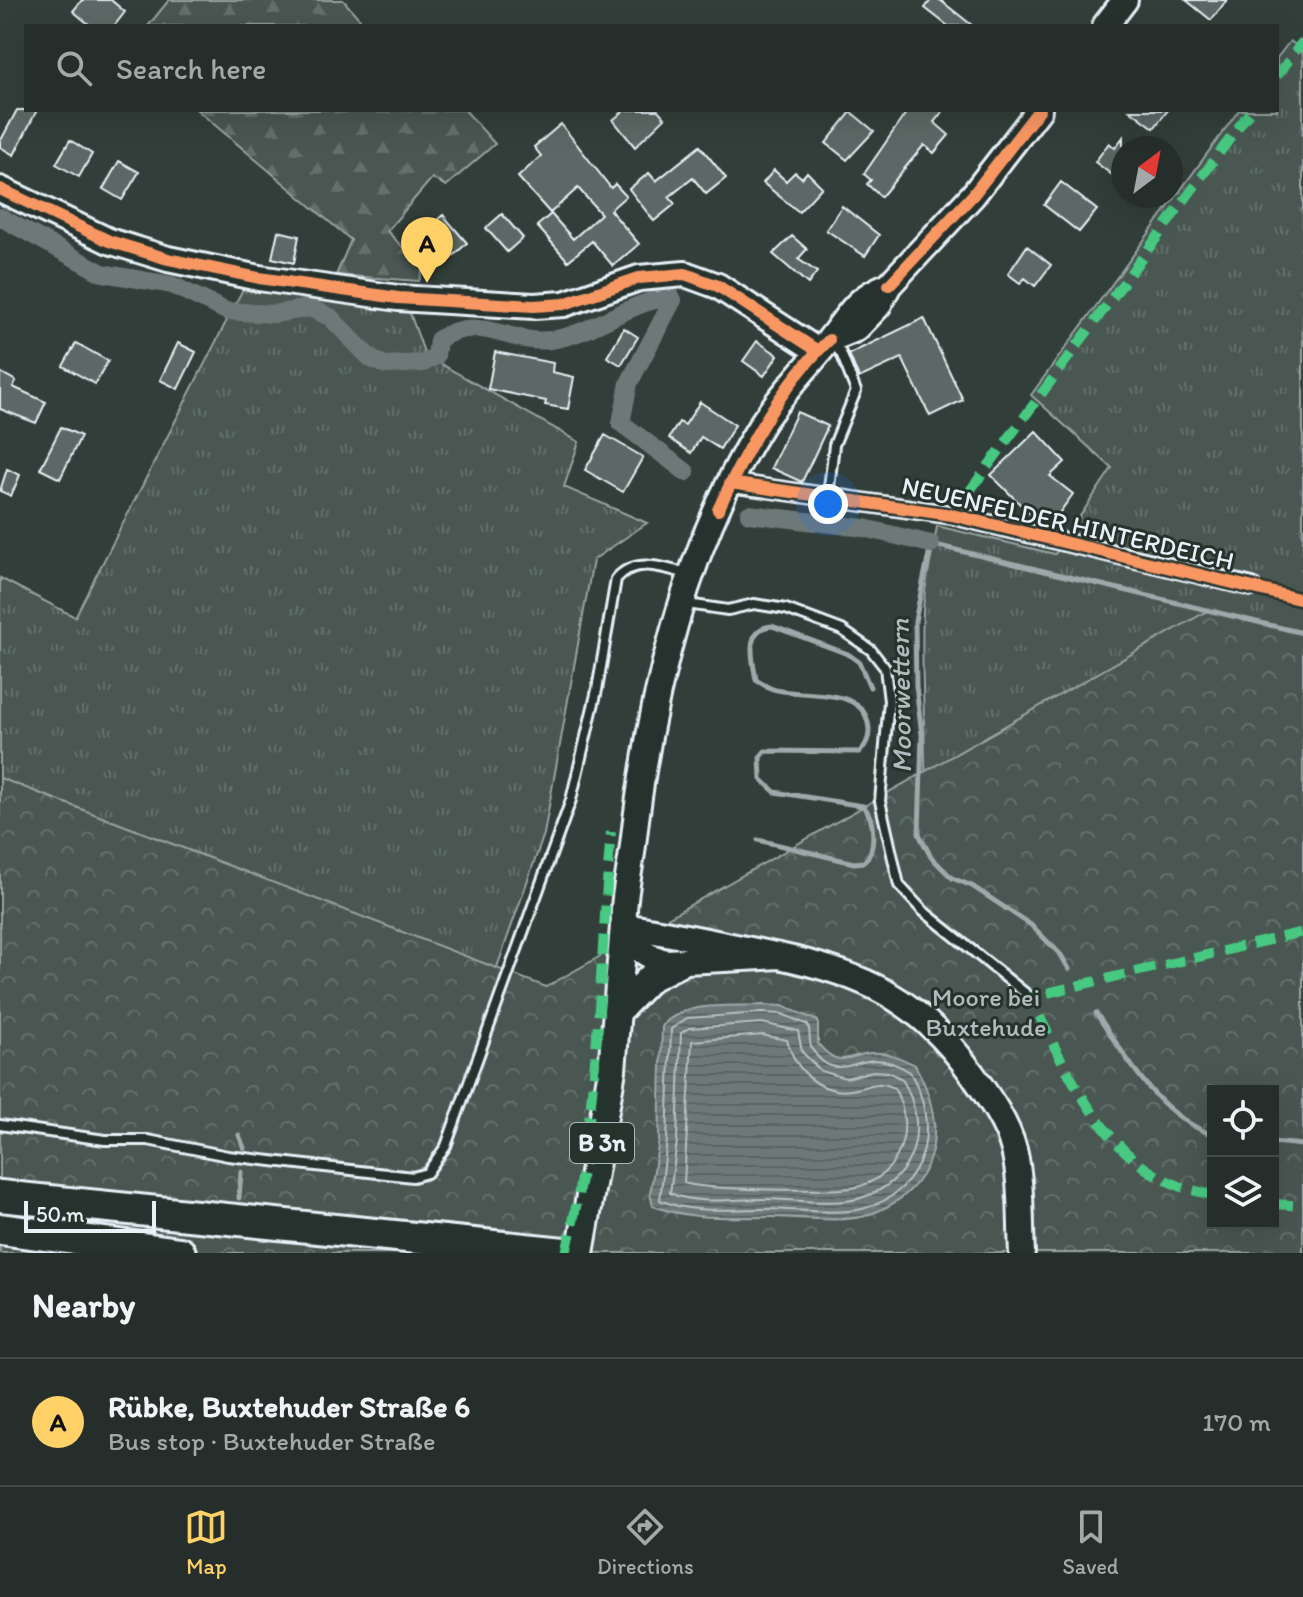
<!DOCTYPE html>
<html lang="en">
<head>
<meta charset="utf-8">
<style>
	body { margin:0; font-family:Itim,sans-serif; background:#2e3633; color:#f1f3f6 }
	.controls { position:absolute; right:24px; bottom:24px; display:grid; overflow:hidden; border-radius:0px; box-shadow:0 8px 32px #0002 }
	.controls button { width:72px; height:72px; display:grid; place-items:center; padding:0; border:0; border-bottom:2px solid #424a47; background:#262e2b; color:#f1f3f6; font:40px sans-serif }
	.compass { position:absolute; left:1111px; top:136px; width:72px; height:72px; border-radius:50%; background:#262e2b; box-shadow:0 8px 32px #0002; rotate:32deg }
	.scale { position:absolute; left:24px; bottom:20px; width:132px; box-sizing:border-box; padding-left:8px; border:4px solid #e8f1f8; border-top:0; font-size:22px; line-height:28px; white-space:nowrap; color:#e8f1f8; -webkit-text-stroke:6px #26332d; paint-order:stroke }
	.you { position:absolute; left:828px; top:504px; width:28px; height:28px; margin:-20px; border:6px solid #fff; border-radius:50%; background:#1a73e8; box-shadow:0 0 0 12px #1a73e833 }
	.badge { display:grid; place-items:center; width:52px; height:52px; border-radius:50%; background:#ffd166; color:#111; font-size:26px; font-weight:700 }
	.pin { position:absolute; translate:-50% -66px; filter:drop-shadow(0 2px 4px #0008) }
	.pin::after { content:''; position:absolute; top:42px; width:28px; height:24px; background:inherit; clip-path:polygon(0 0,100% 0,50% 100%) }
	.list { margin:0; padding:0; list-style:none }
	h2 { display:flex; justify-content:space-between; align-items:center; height:104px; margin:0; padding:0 32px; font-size:34px }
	h2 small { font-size:26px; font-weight:400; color:#a4a8a9 }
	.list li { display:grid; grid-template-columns:52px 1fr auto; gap:24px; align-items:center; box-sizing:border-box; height:128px; padding:0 32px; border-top:2px solid #424a47 }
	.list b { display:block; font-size:30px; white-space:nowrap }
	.list p { margin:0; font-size:26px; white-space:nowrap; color:#a4a8a9 }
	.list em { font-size:26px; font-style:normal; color:#a4a8a9 }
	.icon { flex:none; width:44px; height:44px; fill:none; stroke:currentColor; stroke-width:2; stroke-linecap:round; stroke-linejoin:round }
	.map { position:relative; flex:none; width:1303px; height:1253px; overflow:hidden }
	.search { position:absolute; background:#262e2b; box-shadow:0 8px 32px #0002; left:24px; right:24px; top:24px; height:88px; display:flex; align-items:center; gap:20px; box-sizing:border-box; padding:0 28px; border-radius:0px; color:#a4a8a9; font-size:30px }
	.sheet { height:232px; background:#262e2b }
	nav { display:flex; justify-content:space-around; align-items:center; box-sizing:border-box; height:112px; border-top:2px solid #424a47; background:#262e2b; font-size:22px; color:#a4a8a9 }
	nav a { display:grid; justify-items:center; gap:4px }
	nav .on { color:#ffd166 }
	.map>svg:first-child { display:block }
	.grass { fill:url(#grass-tufts); stroke:#98a4a4; stroke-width:2 }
	.forest { fill:url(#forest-firs); stroke:#98a4a4; stroke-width:2 }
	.park { fill:url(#park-crowns); stroke:#98a4a4; stroke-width:2; fill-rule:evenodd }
	.water { fill:url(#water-rules); stroke:#9ea9ab; stroke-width:2 }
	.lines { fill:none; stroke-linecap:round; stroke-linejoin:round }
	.shore { stroke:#b7c1c5; stroke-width:2 }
	.stream { stroke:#9ea9ab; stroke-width:5 }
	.canal { stroke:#6d7978; stroke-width:18 }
	.building { fill:#5c6865; stroke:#e8f1f8; stroke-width:2 }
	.lane-casing { stroke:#e8f1f8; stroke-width:14 }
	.street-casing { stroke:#e8f1f8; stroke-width:22 }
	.secondary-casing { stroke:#e8f1f8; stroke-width:30 }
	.primary-casing { stroke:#e8f1f8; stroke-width:32 }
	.highway-casing { stroke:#e8f1f8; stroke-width:36 }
	.lane { stroke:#26332d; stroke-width:8 }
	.street { stroke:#26332d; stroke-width:16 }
	.secondary { stroke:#26332d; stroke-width:24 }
	.primary { stroke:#26332d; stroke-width:26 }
	.highway { stroke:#26332d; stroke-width:30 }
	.quiet { stroke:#46c982; stroke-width:10; stroke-dasharray:20 10; stroke-linecap:butt }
	.cycleway-casing { stroke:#26332d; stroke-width:17 }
	.cycleway { stroke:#f99763; stroke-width:12 }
	.labels { text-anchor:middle; stroke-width:6; stroke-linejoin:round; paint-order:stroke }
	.shield { fill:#26332d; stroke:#aeb8bb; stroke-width:2 }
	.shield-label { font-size:24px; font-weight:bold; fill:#e8f1f8 }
	.street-label { font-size:26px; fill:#e8f1f8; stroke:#26332d }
	.park-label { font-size:26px; fill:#b0bbbe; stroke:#26332d }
	.water-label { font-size:28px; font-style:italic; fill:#b1bbbe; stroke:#26332d }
</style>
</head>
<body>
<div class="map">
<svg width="1303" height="1253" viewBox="0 0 1303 1253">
	<defs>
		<pattern id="grass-tufts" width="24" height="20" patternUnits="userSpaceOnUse" patternTransform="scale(2)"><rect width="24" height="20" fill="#495651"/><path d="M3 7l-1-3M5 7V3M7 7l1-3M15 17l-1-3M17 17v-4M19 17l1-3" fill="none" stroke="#636f6b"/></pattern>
		<pattern id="forest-firs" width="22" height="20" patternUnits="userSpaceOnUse" patternTransform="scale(2)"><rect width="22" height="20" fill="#495651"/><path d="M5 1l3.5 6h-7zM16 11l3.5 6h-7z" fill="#636f6b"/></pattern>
		<pattern id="park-crowns" width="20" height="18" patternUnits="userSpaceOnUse" patternTransform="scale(2)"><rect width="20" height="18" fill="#495651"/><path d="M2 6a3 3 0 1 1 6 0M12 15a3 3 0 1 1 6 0" fill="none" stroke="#636f6b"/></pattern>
		<pattern id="water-rules" width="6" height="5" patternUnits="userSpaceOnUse" patternTransform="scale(2)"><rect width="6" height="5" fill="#6d7978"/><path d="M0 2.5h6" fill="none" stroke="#5b6363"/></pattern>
	</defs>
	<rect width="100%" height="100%" fill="#323e39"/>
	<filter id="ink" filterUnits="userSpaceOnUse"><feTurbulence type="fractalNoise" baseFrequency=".0125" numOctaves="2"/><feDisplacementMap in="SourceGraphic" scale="16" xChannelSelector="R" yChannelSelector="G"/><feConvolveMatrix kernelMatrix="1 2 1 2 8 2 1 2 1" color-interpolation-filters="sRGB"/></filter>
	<g filter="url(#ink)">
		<path class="grass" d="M1290 41 1303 50V1127L1273 1091H1213L925 805C927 740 920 676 923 612 924 584 933 554 937 526L1055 554 1112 468 1031 395 1239 110H1277V58Z
			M247 281 407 305 425 355 579 442 564 487 647 523 593 560 544 834 430 1157 0 1111V578L75 617Z"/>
		<path class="forest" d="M169 0H343L366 26H148Z
			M197 110H465L495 144 446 186 432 178 387 231 423 268 419 281 336 275 351 240Z"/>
		<path class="park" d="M1209 610 1303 633V1253H0V778L546 987ZM1213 1091H1273V1223H1213Z"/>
		<path class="water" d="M762 1005 783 1006 818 1021V1044C840 1069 844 1056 871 1053 887 1051 901 1058 915 1065 950 1126 939 1193 865 1216 841 1223 794 1217 768 1217 729 1217 690 1220 653 1206L650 1194 659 1140 662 1026C685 1000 730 1007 762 1005Z"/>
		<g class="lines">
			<path class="shore" d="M762 1013 782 1014 808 1025C811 1032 808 1042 812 1049 831 1080 850 1062 874 1060 887 1060 899 1065 910 1072 941 1125 928 1192 862 1209 836 1215 791 1209 763 1209 730 1209 691 1214 660 1200L667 1140 671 1029 687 1018Z
				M762 1023 798 1031 802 1052 821 1071 846 1078 873 1071 888 1072 902 1079C930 1126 917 1181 861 1198 837 1206 789 1199 762 1199 734 1199 696 1205 670 1193L677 1141 681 1033 689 1028Z
				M762 1035 787 1040C794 1068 818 1095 851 1090 868 1088 877 1079 894 1088 916 1125 902 1176 857 1187 836 1192 704 1190 684 1183L692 1041Z"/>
			<path class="stream" d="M758 840 854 863 864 862C877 850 875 818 863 806L775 792 761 779 760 757 765 751 860 752C868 743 871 734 868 723 861 685 799 698 773 689 767 687 761 683 756 680 753 661 743 628 772 626L848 654 859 662 870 687
				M1069 969 1061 955 1031 925 972 886 952 878 931 857 919 834 922 735 916 686 915 621 931 544 1303 633
				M1096 1013C1128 1060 1158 1115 1213 1135
				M239 1135 244 1148
				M1273 1142 1303 1145
				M239 1198 241 1172"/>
			<path class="canal" d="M0 217 102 273 172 285 226 311 274 314 310 308 330 317 371 359 386 365 423 363 436 356 438 340C479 312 508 345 550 340 592 335 629 301 671 297L673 300 629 383 621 423 686 472
				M749 514 864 528 931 544"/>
		</g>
		<path class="building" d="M82 0H111L125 12 114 26H91L73 11Z
			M931 0H940L973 26H948L925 8Z
			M1186 0H1227L1211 20Z
			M17 110H37L14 155 0 147V142Z
			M625 110H658L665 118 635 147 613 120Z
			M908 110H944L934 122 949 135 934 153 924 145 881 197 867 184 871 180 864 174Z
			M1130 110H1168L1154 128Z
			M851 112 874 131 847 160 826 143Z
			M561 124 611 188 615 184 626 196 610 210 639 244 613 266 592 241 568 261 537 226 551 214 573 239 601 214 578 188 550 213 518 177 541 156 534 147Z
			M1123 137V183L1095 162 1109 143 1115 148Z
			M70 140 92 154 79 177 56 164Z
			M700 146 726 178 706 194 693 178 669 197 675 204 654 221 629 189 649 173 656 181Z
			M119 161 139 172 122 200 103 189Z
			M774 170 786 181 795 172 802 178 807 172 822 187 799 212 763 183Z
			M1061 182 1097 210 1079 232 1044 205Z
			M842 206 879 235 865 256 826 230Z
			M502 214 523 238 507 252 486 228Z
			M443 215 467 243 450 259 437 244 428 252 417 238Z
			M278 231 299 236 294 263 272 258Z
			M792 236 807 249 798 259 817 272 808 284 773 254Z
			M1027 246 1051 265 1035 286 1025 278 1020 283 1008 274Z
			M924 318 963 400 930 416 902 358 859 378 849 354Z
			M624 328 638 337 621 365 607 357Z
			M757 341 778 355 764 376 743 361Z
			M76 343 108 361 95 384 63 366Z
			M178 343 196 352 178 389 160 380Z
			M495 352 553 363 552 372 574 377 568 409 545 405 546 401 488 389Z
			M0 372 16 381 13 387 46 402 36 423 0 409Z
			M700 402 735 425 720 449 701 437 691 453 669 438 679 422 685 425Z
			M797 412 828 426 802 482 771 468Z
			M61 427 81 436 60 479 40 469Z
			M1036 431 1065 462 1050 476 1073 494 1049 527 1033 521 1035 519 991 475Z
			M605 435 643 457 623 492 585 470Z
			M7 469 20 475 11 496 0 491Z"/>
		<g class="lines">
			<defs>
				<path id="lane" d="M828 496 834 445 856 391 841 353 832 343
					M687 604 728 610 754 604 786 609 842 630 871 650 885 668 889 701 880 801 899 885 922 910 1030 997
					M0 1125 105 1140H148L228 1156 413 1177 427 1173 446 1146 571 800 597 690 616 579C635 557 662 567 687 574"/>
				<path id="street" d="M730 483 952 515 1252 587"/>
				<path id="secondary" d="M1105 26 1125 0
					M0 189 109 241 168 259 259 278 398 298 534 306 564 304 639 278 685 274 718 286 818 351
					M829 340 856 329 878 306 889 285 973 195 1039 110
					M624 926C677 934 727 945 779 956 864 974 918 999 970 1071 987 1095 1007 1122 1014 1150 1022 1183 1020 1219 1022 1253
					M780 956 666 962C650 958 630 946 625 929 620 910 631 866 633 845 649 702 684 549 761 425 781 394 806 369 829 340 851 313 854 299 889 285"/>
				<path id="primary" d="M618 1011 650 978 680 963
					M580 1253 612 1070 624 926"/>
				<path id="highway" d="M0 1196 564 1253
					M0 1229 180 1253"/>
			</defs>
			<use href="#lane" class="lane-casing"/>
			<use href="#street" class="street-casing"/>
			<use href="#secondary" class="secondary-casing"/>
			<use href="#primary" class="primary-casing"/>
			<use href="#highway" class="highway-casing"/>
			<use href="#lane" class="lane"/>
			<use href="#street" class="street"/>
			<use href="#secondary" class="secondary"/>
			<use href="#primary" class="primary"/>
			<use href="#highway" class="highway"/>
			<path class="quiet" d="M1277 76 1303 41
				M952 515 1251 110
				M1213 1195C1201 1192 1188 1190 1177 1185 1102 1157 1063 1063 1030 997L1303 932
				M1273 1204 1303 1206
				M566 1253C599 1117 599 971 611 832"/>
			<defs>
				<path id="cycleway" d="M0 189 109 241 168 259 259 278 398 298 534 306 564 304 639 278 685 274 718 286 818 351
					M889 285 973 195 1039 110
					M730 483 952 515 1303 600
					M718 510C747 448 779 388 829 340"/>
			</defs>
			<use href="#cycleway" class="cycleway-casing"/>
			<use href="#cycleway" class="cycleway"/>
		</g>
	</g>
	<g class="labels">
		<rect class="shield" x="570" y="1123" width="64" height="40" rx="6"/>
		<g class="shield-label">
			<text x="602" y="1151">B 3n</text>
		</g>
		<g class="street-label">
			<text transform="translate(1068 523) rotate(13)" y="9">NEUENFELDER HINTERDEICH</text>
		</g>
		<g class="park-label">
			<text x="986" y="1006">Moore bei<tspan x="986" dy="30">Buxtehude</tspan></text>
		</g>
		<g class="water-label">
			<text transform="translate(900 696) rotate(-91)" y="10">Moorwettern</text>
		</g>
	</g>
</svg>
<div class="controls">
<button><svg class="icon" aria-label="locate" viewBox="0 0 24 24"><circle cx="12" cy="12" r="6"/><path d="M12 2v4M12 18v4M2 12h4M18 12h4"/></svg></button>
<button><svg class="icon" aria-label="layers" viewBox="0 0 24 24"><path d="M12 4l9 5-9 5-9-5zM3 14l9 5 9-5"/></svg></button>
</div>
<svg class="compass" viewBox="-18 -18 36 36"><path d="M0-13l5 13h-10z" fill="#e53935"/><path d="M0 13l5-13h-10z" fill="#a4a8a9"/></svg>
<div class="scale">50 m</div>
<div class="you"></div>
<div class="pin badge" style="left:427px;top:283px">A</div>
<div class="search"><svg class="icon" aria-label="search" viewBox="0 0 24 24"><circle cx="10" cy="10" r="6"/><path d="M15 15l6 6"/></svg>Search here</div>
</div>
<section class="sheet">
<h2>Nearby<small></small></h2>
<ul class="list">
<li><span class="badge">A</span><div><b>Rübke, Buxtehuder Straße 6</b><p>Bus stop · Buxtehuder Straße</p></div><em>170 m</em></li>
</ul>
</section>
<nav>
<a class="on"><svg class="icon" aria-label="map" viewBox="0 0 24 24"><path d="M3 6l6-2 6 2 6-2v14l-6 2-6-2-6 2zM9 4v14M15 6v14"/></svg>Map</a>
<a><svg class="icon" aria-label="directions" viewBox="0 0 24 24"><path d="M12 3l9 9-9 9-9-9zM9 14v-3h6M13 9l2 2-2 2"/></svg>Directions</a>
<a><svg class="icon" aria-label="saved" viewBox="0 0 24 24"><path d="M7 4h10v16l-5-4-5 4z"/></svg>Saved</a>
</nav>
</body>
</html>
